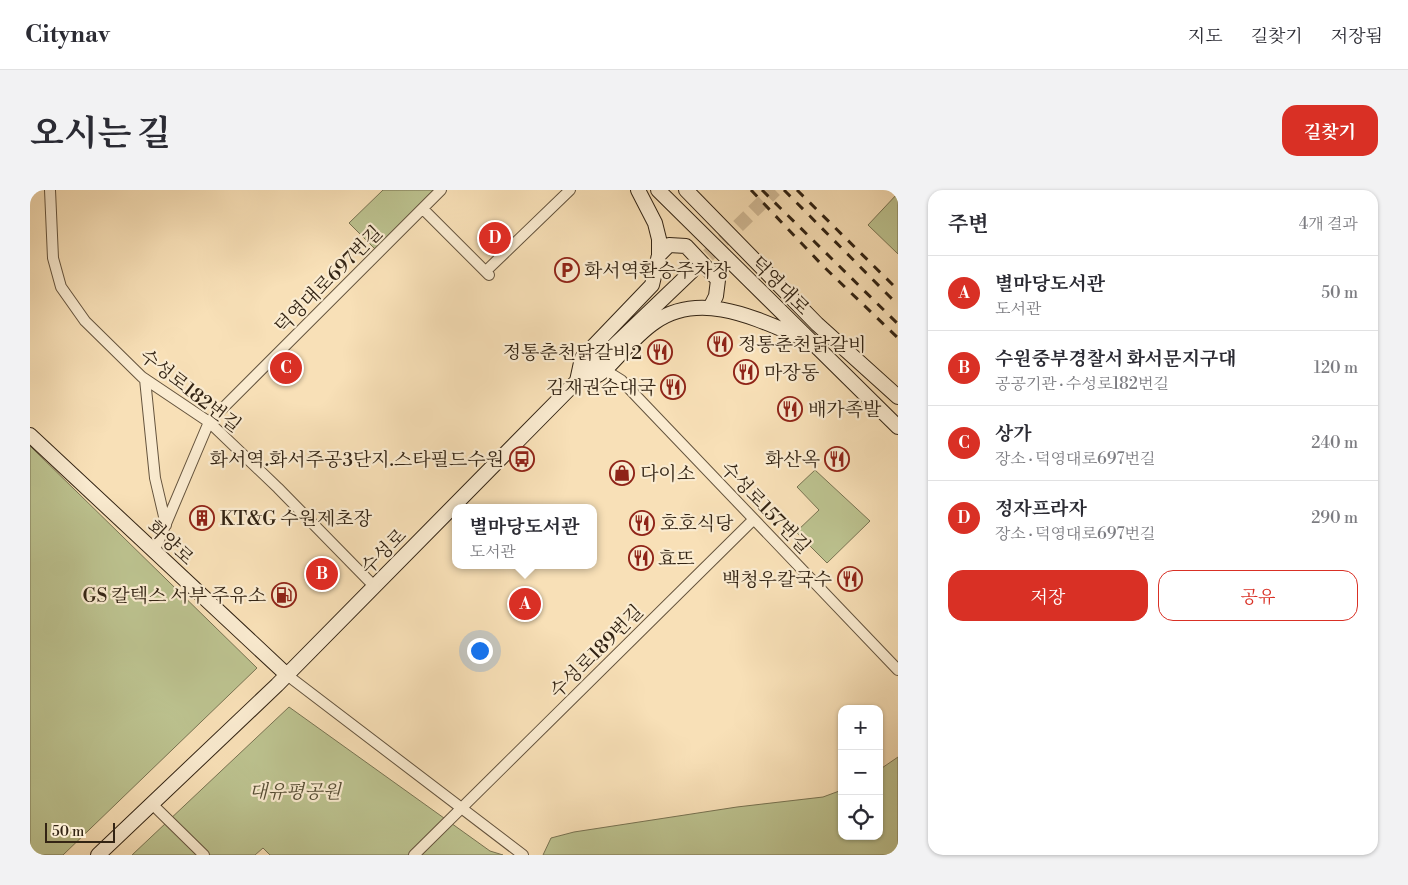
<!DOCTYPE html>
<html lang="ko">
<head>
<meta charset="utf-8">
<style>
	body { margin:0; font-family:"Libre Bodoni","Noto Serif KR",serif; background:#f2f2f3; color:#2b2b33 }
	.controls { position:absolute; right:15px; bottom:15px; display:grid; overflow:hidden; border-radius:10px; box-shadow:0 1px 4px #0004 }
	.controls button { width:45px; height:45px; display:grid; place-items:center; padding:0; border:0; border-bottom:1px solid #e1e1e2; background:#fff; color:#2b2b33; font:25px sans-serif }
	.scale { position:absolute; left:15px; bottom:12px; width:70px; box-sizing:border-box; padding-left:5px; border:2px solid #332414; border-top:0; font-size:14px; line-height:18px; white-space:nowrap; color:#332414; -webkit-text-stroke:4px #faebd0; paint-order:stroke }
	.you { position:absolute; left:449px; top:460px; width:18px; height:18px; margin:-12px; border:4px solid #fff; border-radius:50%; background:#1a73e8; box-shadow:0 0 0 8px #1a73e833 }
	.badge { display:grid; place-items:center; width:32px; height:32px; border-radius:50%; background:#d93025; color:#fff; font-size:16px; font-weight:700 }
	.pin { position:absolute; translate:-50% -50%; border:2px solid #fff; box-shadow:0 1px 5px #0006 }
	.popup { position:absolute; left:422px; top:314px; width:145px; height:65px; box-sizing:border-box; display:grid; place-content:center; border-radius:10px; background:#fff; filter:drop-shadow(0 1px 4px #0005); font-size:16px; white-space:nowrap; color:#7c7c81 }
	.popup b { font-size:19px; color:#2b2b33 }
	.popup::after { content:''; position:absolute; left:50%; top:100%; margin-left:-10px; border:10px solid transparent; border-top-color:#fff }
	.list { margin:0; padding:0; list-style:none }
	h2 { display:flex; justify-content:space-between; align-items:center; height:65px; margin:0; padding:0 20px; font-size:21px }
	h2 small { font-size:16px; font-weight:400; color:#7c7c81 }
	.list li { display:grid; grid-template-columns:32px 1fr auto; gap:15px; align-items:center; box-sizing:border-box; height:75px; padding:0 20px; border-top:1px solid #e1e1e2 }
	.list b { display:block; font-size:19px; white-space:nowrap }
	.list p { margin:0; font-size:16px; white-space:nowrap; color:#7c7c81 }
	.list em { font-size:16px; font-style:normal; color:#7c7c81 }
	.actions { display:flex; gap:10px; padding:15px 20px }
	.actions a { flex:1; padding:11px 0; border:1px solid #d93025; border-radius:15px; text-align:center; font-size:18px; color:#d93025 }
	.actions .main { background:#d93025; color:#fff }
	.icon { flex:none; width:28px; height:28px; fill:none; stroke:currentColor; stroke-width:2; stroke-linecap:round; stroke-linejoin:round }
	.map { position:relative; flex:none; width:868px; height:665px; overflow:hidden; border-radius:15px }
	header { display:flex; align-items:center; gap:30px; box-sizing:border-box; height:70px; padding:0 25px; background:#fff; border-bottom:1px solid #e1e1e2 }
	header strong { font-size:24px }
	nav { display:flex; gap:28px; margin-inline-start:auto; font-size:18px }
	.intro { display:flex; align-items:center; justify-content:space-between; box-sizing:border-box; height:120px; padding:0 30px }
	h1 { margin:0; font-size:35px }
	.button { padding:12px 22px; border-radius:15px; background:#d93025; color:#fff; font-size:18px; font-weight:700 }
	main { display:flex; gap:30px; padding:0 30px }
	aside { flex:1; background:#fff; border-radius:15px; box-shadow:0 1px 4px #0004 }
	.map>svg:first-child { display:block }
	.green { fill:#bcc28f; stroke:#787352 }
	.lines { fill:none; stroke-linecap:round; stroke-linejoin:round }
	.secondary-tunnel { stroke:#d1ba96; stroke-width:14; stroke-dasharray:14 7; stroke-linecap:butt }
	.street-casing { stroke:#64533d; stroke-width:12 }
	.secondary-casing { stroke:#332414; stroke-width:16 }
	.street { stroke:#faebd0; stroke-width:10 }
	.secondary { stroke:#faebd0; stroke-width:14 }
	.rail { stroke:#332414; stroke-width:3; stroke-dasharray:9 9; stroke-linecap:butt }
	.labels { text-anchor:middle; stroke-width:4.5; stroke-linejoin:round; paint-order:stroke }
	.poi-label { font-size:19px; fill:#332414; stroke:#faebd0; text-anchor:start }
	.street-label { font-size:19px; fill:#332414; stroke:#faebd0 }
	.park-label { font-size:19px; font-style:italic; fill:#554c33; stroke:#faebd0 }
</style>
</head>
<body>
<header>
<strong>Citynav</strong>
<nav><a>지도</a><a>길찾기</a><a>저장됨</a></nav>
</header>
<div class="intro"><h1>오시는 길</h1><a class="button">길찾기</a></div>
<main>
<div class="map">
<svg width="868" height="665" viewBox="0 0 868 665">
	<rect width="100%" height="100%" fill="#f8e0b7"/>
	<filter id="stains"><feTurbulence type="fractalNoise" baseFrequency=".004" numOctaves="4"/><feColorMatrix values="0 0 0 0 .2 0 0 0 0 .09 0 0 0 0 .02 0 0 0 .5 -.17"/></filter>
	<radialGradient id="worn" r=".72"><stop offset=".6" stop-color="#630" stop-opacity="0"/><stop offset="1" stop-color="#630" stop-opacity=".3"/></radialGradient>
	<path class="green" d="M353 0H406L345 59 319 33Z
		M868 3V64L838 35Z
		M0 256 227 478 33 665H0Z
		M785 280 840 331 797 373 766 342 789 320 767 297Z
		M259 517 460 661 473 665H240L233 658 225 665H102Z
		M868 567V665H513L521 648 544 642 707 617 793 607 812 600V646H849V580Z"/>
	<g class="lines">
		<path class="secondary-tunnel" d="M663 80 745 0"/>
		<defs>
			<path id="street" d="M20 0 23 68 31 97 55 131 112 187 179 232 248 298 344 396
				M393 19 459 85
				M456 81 540 0
				M575 180 591 190 610 210 868 480
				M115 189 125 288 136 335
				M124 362 179 232 411 0
				M257 485 493 665
				M122 614 174 665
				M384 665 723 330"/>
			<path id="secondary" d="M608 0 625 33 629 49V65L622 95 552 168 547 191 568 185 575 180C591 164 607 144 625 132 674 98 734 133 782 152
				M628 0 868 237
				M656 0 787 134 868 207
				M629 65 639 55 656 56 688 90 686 106 681 116
				M0 245 257 485
				M68 665 247 495 547 191 662 81"/>
		</defs>
		<use href="#street" class="street-casing"/>
		<use href="#secondary" class="secondary-casing"/>
		<use href="#street" class="street"/>
		<use href="#secondary" class="secondary"/>
		<path class="rail" d="M721 0 793 76 868 148
			M732 0 868 134
			M754 0 868 115
			M767 0 868 100"/>
	</g>
	<defs>
		<symbol id="parking-ring" viewBox="-11 -11 22 22"><circle r="9.5" fill="#faebd0" stroke="#8f2418" stroke-width="1.5"/><path d="M-3.5-5.5H1a3.5 3.5 0 0 1 0 7H-1V5.5H-3.5ZM-1-3.4V-.6H.8a1.4 1.4 0 0 0 0-2.8Z" fill="#8f2418"/></symbol>
		<symbol id="restaurant-ring" viewBox="-11 -11 22 22"><circle r="9.5" fill="#faebd0" stroke="#8f2418" stroke-width="1.5"/><path d="M-5-6h1v4h1v-4h1v4h1v-4h1v5L-1.5 .5V6h-2V.5L-5-1ZM5-6V6H3V1.5H1.5Q1.5-4 5-6Z" fill="#8f2418"/></symbol>
		<symbol id="bus-ring" viewBox="-11 -11 22 22"><circle r="9.5" fill="#faebd0" stroke="#8f2418" stroke-width="1.5"/><path d="M-5-6H5V4H4V6H2V4H-2V6H-4V4H-5ZM-3.5-4V0h7V-4ZM-3.5 1.2v1.5H-2V1.2ZM2 1.2v1.5H3.5V1.2Z" fill="#8f2418"/></symbol>
		<symbol id="shop-ring" viewBox="-11 -11 22 22"><circle r="9.5" fill="#faebd0" stroke="#8f2418" stroke-width="1.5"/><path d="M-5-2.5h2.3a2.7 3.5 0 0 1 5.4 0H5L5.5 6h-11ZM-1.5-2.5h3a1.5 2.3 0 0 0-3 0Z" fill="#8f2418"/></symbol>
		<symbol id="building-ring" viewBox="-11 -11 22 22"><circle r="9.5" fill="#faebd0" stroke="#8f2418" stroke-width="1.5"/><path d="M-4-6H4V6H1V3H-1V6H-4ZM-2.5-4.3h1.7v1.8h-1.7ZM.8-4.3h1.7v1.8H.8ZM-2.5-1h1.7V.8h-1.7ZM.8-1h1.7V.8H.8Z" fill="#8f2418"/></symbol>
		<symbol id="fuel-ring" viewBox="-11 -11 22 22"><circle r="9.5" fill="#faebd0" stroke="#8f2418" stroke-width="1.5"/><path d="M-5.5-6h7V0h2V4h1.3V-2.5L3-4.5l.8-.8L6-3V5H2.5V1h-1V6h-7ZM-4.2-4.7v3.2H.2V-4.7Z" fill="#8f2418"/></symbol>
	</defs>
	<g fill-rule="evenodd">
		<use href="#parking-ring" x="523" y="66" width="28" height="28"/>
		<use href="#restaurant-ring" x="676" y="140" width="28" height="28"/>
		<use href="#restaurant-ring" x="616" y="148" width="28" height="28"/>
		<use href="#restaurant-ring" x="702" y="168" width="28" height="28"/>
		<use href="#restaurant-ring" x="629" y="183" width="28" height="28"/>
		<use href="#restaurant-ring" x="746" y="205" width="28" height="28"/>
		<use href="#bus-ring" x="478" y="255" width="28" height="28"/>
		<use href="#restaurant-ring" x="793" y="255" width="28" height="28"/>
		<use href="#shop-ring" x="578" y="269" width="28" height="28"/>
		<use href="#building-ring" x="158" y="314" width="28" height="28"/>
		<use href="#restaurant-ring" x="598" y="319" width="28" height="28"/>
		<use href="#restaurant-ring" x="597" y="354" width="28" height="28"/>
		<use href="#restaurant-ring" x="806" y="375" width="28" height="28"/>
		<use href="#fuel-ring" x="240" y="391" width="28" height="28"/>
	</g>
	<g class="labels">
		<g class="poi-label">
			<text x="554" y="87">화서역환승주차장</text>
			<text x="708" y="161">정통춘천닭갈비</text>
			<text x="612" y="169" text-anchor="end">정통춘천닭갈비2</text>
			<text x="734" y="189">마장동</text>
			<text x="626" y="204" text-anchor="end">김재권순대국</text>
			<text x="778" y="226">배가족발</text>
			<text x="474" y="276" text-anchor="end">화서역.화서주공3단지.스타필드수원</text>
			<text x="790" y="276" text-anchor="end">화산옥</text>
			<text x="610" y="290">다이소</text>
			<text x="190" y="335">KT&amp;G 수원제초장</text>
			<text x="630" y="340">호호식당</text>
			<text x="628" y="375">효뜨</text>
			<text x="802" y="396" text-anchor="end">백청우칼국수</text>
			<text x="236" y="412" text-anchor="end">GS 칼텍스 서부 주유소</text>
		</g>
		<g class="street-label">
			<text transform="translate(298 89) rotate(-45)" y="7">덕영대로697번길</text>
			<text transform="translate(751 95) rotate(45)" y="7">덕영대로</text>
			<text transform="translate(161 200) rotate(38)" y="7">수성로182번길</text>
			<text transform="translate(736 317) rotate(46)" y="7">수성로157번길</text>
			<text transform="translate(141 352) rotate(43)" y="7">화양로</text>
			<text transform="translate(353 361) rotate(-45)" y="7">수성로</text>
			<text transform="translate(566 461) rotate(-45)" y="7">수성로189번길</text>
		</g>
		<g class="park-label">
			<text x="265" y="608">대유평공원</text>
		</g>
	</g>
	<rect width="100%" height="100%" filter="url(#stains)"/>
	<rect width="100%" height="100%" fill="url(#worn)"/>
</svg>
<div class="controls">
<button>+</button>
<button>−</button>
<button><svg class="icon" aria-label="locate" viewBox="0 0 24 24"><circle cx="12" cy="12" r="6"/><path d="M12 2v4M12 18v4M2 12h4M18 12h4"/></svg></button>
</div>
<div class="scale">50 m</div>
<div class="you"></div>
<div class="pin badge" style="left:495px;top:414px">A</div>
<div class="popup"><b>별마당도서관</b>도서관</div>
<div class="pin badge" style="left:292px;top:384px">B</div>
<div class="pin badge" style="left:256px;top:178px">C</div>
<div class="pin badge" style="left:465px;top:48px">D</div>
</div>
<aside>
<h2>주변<small>4개 결과</small></h2>
<ul class="list">
<li><span class="badge">A</span><div><b>별마당도서관</b><p>도서관</p></div><em>50 m</em></li>
<li><span class="badge">B</span><div><b>수원중부경찰서 화서문지구대</b><p>공공기관 · 수성로182번길</p></div><em>120 m</em></li>
<li><span class="badge">C</span><div><b>상가</b><p>장소 · 덕영대로697번길</p></div><em>240 m</em></li>
<li><span class="badge">D</span><div><b>정자프라자</b><p>장소 · 덕영대로697번길</p></div><em>290 m</em></li>
</ul>
<div class="actions"><a class="main">저장</a><a>공유</a></div>
</aside>
</main>
</body>
</html>
